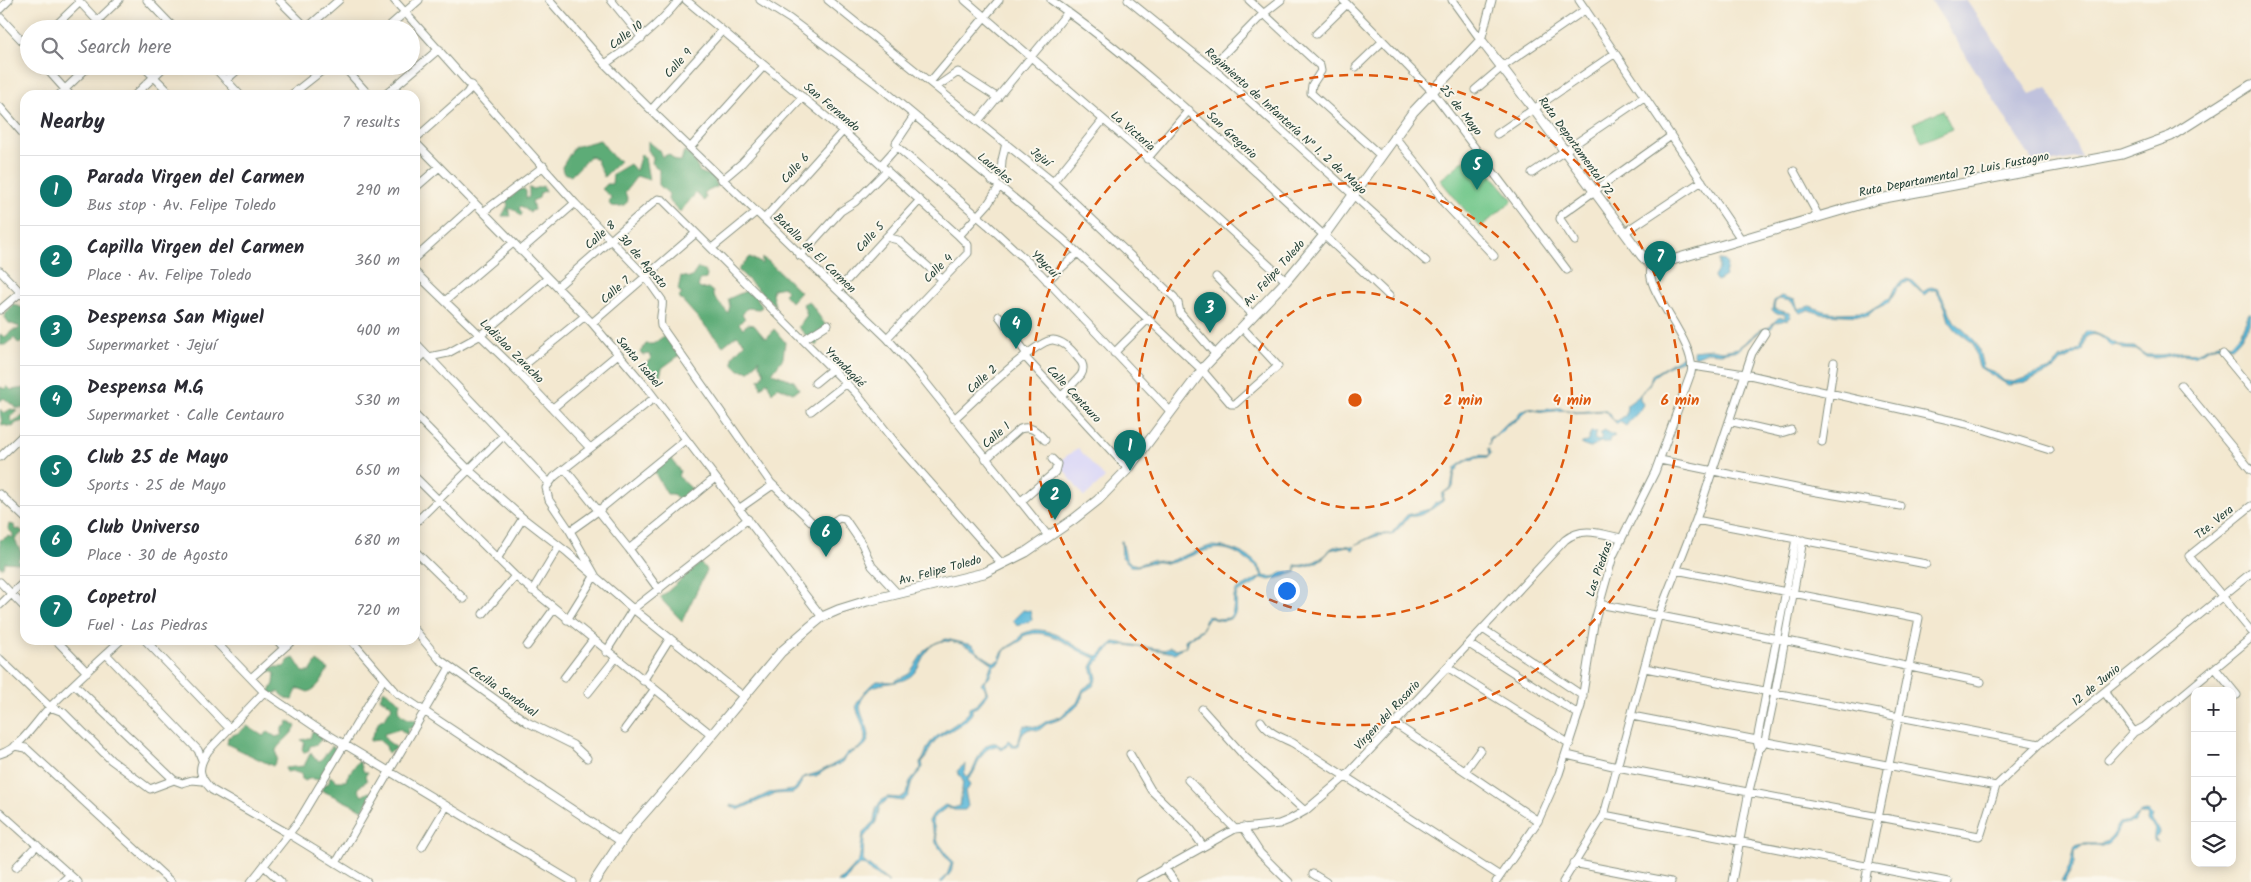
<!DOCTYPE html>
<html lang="en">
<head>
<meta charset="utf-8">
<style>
	body { margin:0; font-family:Kalam,sans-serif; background:#f7f7f7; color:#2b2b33 }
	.controls { position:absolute; right:15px; bottom:15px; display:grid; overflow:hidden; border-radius:10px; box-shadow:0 2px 12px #0003 }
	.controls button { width:45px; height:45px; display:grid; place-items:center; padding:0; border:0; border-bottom:1px solid #e1e1e2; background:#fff; color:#2b2b33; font:25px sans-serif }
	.you { position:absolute; left:1286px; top:590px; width:18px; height:18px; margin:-12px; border:4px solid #fff; border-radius:50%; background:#1a73e8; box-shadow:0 0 0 8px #1a73e833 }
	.badge { display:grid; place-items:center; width:32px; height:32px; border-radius:50%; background:#0f766e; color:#fff; font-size:16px; font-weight:700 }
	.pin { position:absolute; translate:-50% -41px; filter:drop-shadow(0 1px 2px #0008) }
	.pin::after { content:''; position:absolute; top:26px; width:18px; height:15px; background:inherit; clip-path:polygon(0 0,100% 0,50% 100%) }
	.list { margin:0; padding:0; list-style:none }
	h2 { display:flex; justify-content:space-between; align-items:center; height:65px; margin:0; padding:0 20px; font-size:21px }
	h2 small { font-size:16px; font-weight:400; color:#7c7c81 }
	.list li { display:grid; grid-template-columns:32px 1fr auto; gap:15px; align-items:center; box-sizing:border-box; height:70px; padding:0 20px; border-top:1px solid #e1e1e2 }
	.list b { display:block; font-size:19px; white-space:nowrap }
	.list p { margin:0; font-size:16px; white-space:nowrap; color:#7c7c81 }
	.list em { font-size:16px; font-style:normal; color:#7c7c81 }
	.icon { flex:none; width:28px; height:28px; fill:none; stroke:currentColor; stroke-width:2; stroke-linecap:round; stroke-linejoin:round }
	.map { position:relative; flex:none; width:2251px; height:882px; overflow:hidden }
	.search { position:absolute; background:#fff; box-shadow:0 2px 12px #0003; left:20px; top:20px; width:400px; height:55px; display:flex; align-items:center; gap:12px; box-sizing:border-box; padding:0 18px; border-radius:28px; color:#7c7c81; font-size:19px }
	.panel { position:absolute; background:#fff; box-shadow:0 2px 12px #0003; left:20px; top:90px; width:400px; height:555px; border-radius:15px }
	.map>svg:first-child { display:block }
	.built { fill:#d9d6f7 }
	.industrial { fill:#c0c2dd }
	.green { fill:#72c78b; stroke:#488260 }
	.forest { fill:#5dac77; stroke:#3e7456 }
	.water { fill:#5bb8d9; stroke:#3d7a86 }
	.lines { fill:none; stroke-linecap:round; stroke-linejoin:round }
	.minor-casing { stroke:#899282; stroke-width:9 }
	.major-casing { stroke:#899282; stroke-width:11 }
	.minor { stroke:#fff; stroke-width:7 }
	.major { stroke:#fff; stroke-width:9 }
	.ring { fill:none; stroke:#de580e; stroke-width:2.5; stroke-dasharray:9 6 }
	.labels { text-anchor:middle; stroke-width:4; stroke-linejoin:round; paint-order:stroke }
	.street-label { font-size:12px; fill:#1f3d34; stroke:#fbf7ec }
	.centre { fill:#de580e; stroke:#fbf7ec; stroke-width:2.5 }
	.ring-label { font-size:15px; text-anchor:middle; font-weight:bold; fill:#de580e; stroke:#fbf7ec; stroke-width:4; stroke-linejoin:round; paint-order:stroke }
</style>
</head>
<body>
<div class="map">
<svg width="2251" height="882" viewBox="0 0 2251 882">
	<rect width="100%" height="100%" fill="#fbf7ec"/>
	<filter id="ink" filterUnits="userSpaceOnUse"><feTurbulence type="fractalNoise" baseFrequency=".02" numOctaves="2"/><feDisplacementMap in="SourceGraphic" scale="10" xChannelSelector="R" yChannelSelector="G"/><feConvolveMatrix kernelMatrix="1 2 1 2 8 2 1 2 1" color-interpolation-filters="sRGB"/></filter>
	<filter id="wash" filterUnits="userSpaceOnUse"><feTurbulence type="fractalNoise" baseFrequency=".0096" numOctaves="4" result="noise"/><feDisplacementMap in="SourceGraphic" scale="20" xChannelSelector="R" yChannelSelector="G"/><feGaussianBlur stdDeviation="1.12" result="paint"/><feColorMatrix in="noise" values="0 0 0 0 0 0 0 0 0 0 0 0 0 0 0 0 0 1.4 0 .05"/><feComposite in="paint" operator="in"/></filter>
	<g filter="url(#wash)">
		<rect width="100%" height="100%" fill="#f3e8d0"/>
		<path class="built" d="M1078 448 1105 478 1084 497 1058 462Z"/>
		<path class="industrial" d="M1931 0H1966L2030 94 2047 87 2082 157 2035 165Z"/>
		<path class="green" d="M1943 110 1952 129 1922 142 1913 123Z
			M1473 153 1513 200 1480 228 1440 180Z"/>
		<path class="forest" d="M600 140 613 157 620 161 604 177 596 159 590 156 571 176 563 172 562 167 574 147Z
			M648 141 659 150 662 157 669 154 676 161H681L684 151 692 157 700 172 714 177 717 187 704 193 706 198 704 201 696 193 680 212 668 200 669 194 659 185V170L652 163 653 158 648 150Z
			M641 154 645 158 649 180 637 176 625 192 628 201C624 207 618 207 611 206L609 203 611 197 602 189 607 184H612L613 174 630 164 636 171Z
			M543 186 545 191 540 193 539 198 532 201 534 210 529 212 521 206 519 208 522 213 521 216 514 209H508L511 216H502L508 205 506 200 513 196 517 190 524 189 526 191V199L529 197V188L533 189Z
			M750 257 762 264V258L768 261 800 292 791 302 784 294 787 291 784 287 773 289 772 294 775 306 738 270Z
			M698 268 704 270 707 275 706 279 700 280 698 287 701 289 708 288 713 292V296L728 313 730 306 728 299 748 290 754 292 762 307 759 309 747 308 742 315 745 318 739 324 743 328 748 324 754 325 763 336 767 338 774 329 785 342 783 358 772 373 794 381 799 389 793 393 778 387 772 393 767 381 761 388 759 379 762 378 764 372 759 364V359L750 371 739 370 733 364V356L745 343 737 335 723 346 679 297 682 294 678 290 681 276 691 278Z
			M809 301 826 326 816 346 798 327 807 315 803 304Z
			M13 304 25 309V336L22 342 19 344 14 338 5 345H0V334L5 337 13 330H17L20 327 9 323 4 316Z
			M664 336 680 355 662 368 660 376 652 373 653 370H647L644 366 651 358 649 354 643 355 640 352 646 344H653Z
			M7 386 11 390 25 388V411L22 408H16L13 404H11L4 398 0 401V387L5 389Z
			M0 409 4 413 11 409 17 411 10 417 12 422 25 415V421L16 423 13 427 2 425Z
			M670 456 680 471 678 476 692 489 689 498 682 502 673 494H667L652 468Z
			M9 524 14 525 15 530 20 529 23 532 15 540 22 554 18 560 20 563 5 562 3 567H0V540L9 536 13 538V534L8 529Z
			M700 563 707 570 682 621 660 598Z
			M294 658 303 672H310L317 661 328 669C323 678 319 688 308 692L298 688 292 700 287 699 279 692 273 694 269 692 274 684 275 673 266 670 268 667H284L289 660Z
			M384 690 400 702 398 711C402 717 410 720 417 720L414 728H408L407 735 400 729 384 734 386 740 397 748 388 753 386 746 379 740 370 741 379 721 385 718 392 707 390 704 380 698Z
			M288 721 296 726C291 737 281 741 276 750L277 759 273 766 227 744 228 737 238 733 247 726 263 736 268 732 276 737 282 735V728L287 725Z
			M316 731 322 735C321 742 317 745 310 746L309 750 304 753 302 748 305 743 301 740 310 738 312 732Z
			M332 746 338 750 320 780 308 778 306 781 302 779 301 774 292 771 287 772 285 768 304 766 311 752 315 759 320 761Z
			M359 760 364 772H368L365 776 367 781 361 785 358 790 362 796 369 792 372 794 363 810 321 790 324 785 329 783 330 776 337 781H346L347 777Z"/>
		<path class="water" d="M1719 260 1725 261 1727 265 1725 276 1717 281 1714 277 1719 268Z
			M1907 279 1913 281 1923 292 1931 287 1938 289 1954 321 1975 341 1979 350 1983 368 1994 372 2004 381 2014 382 2053 368 2060 359 2081 348 2083 336 2086 331C2105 333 2115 349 2134 347L2146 355H2161L2181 352 2196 353 2218 343 2231 344 2240 334 2249 313H2251C2251 325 2241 339 2232 347L2216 345 2194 356 2183 354 2156 358 2146 357 2137 350 2123 349 2118 345 2112 346C2103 340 2098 330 2086 337L2083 350 2062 361 2055 369 2025 383 2008 385 1979 367 1973 343 1956 330 1949 321 1945 307 1936 290H1930L1924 295 1909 281 1898 287 1888 303 1875 309 1867 316 1822 314 1809 310 1800 313 1791 301 1779 299 1775 302 1774 309 1789 313 1791 317 1789 319 1774 323 1771 329 1762 330 1738 350 1721 353 1707 352 1695 357 1693 351 1711 349 1722 351 1738 348 1760 330 1769 327 1778 318 1786 317 1784 314 1775 313 1772 310 1774 301 1781 296 1795 300 1798 309 1810 306 1823 311 1836 313 1867 312 1890 298 1895 287Z
			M1685 355 1684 360C1677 361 1656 372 1653 378 1649 385 1646 389 1640 394V400L1643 404C1640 413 1631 418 1626 426L1620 422 1617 424 1608 415 1610 414 1613 420 1617 421 1626 415 1627 405 1638 397 1650 382 1652 375Z
			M1528 408 1540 410 1559 408 1576 412 1604 410 1609 413 1603 411 1578 413 1566 410 1543 412 1529 409 1522 414 1519 419 1507 425 1503 431 1491 438 1489 445 1490 437 1494 436 1507 423 1517 418 1520 412Z
			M1604 430 1615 436 1610 438 1609 442H1600L1590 448 1582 445V443L1587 442 1591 432H1597L1594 439 1599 441 1602 438 1600 434Z
			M1488 448 1491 453 1488 457C1477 457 1462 460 1456 471 1453 476 1454 482 1453 487L1444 493 1443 501C1434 507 1422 518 1410 516L1392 535C1380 533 1364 540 1355 545L1376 534H1391L1407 515 1430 509 1434 504 1442 500V494L1451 487 1455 468C1464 461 1475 453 1487 456L1489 454Z
			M1121 541H1122L1126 559 1131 563 1137 565 1152 560 1167 562 1210 546C1231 546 1256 555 1264 576 1274 579 1276 575 1284 572 1287 571 1292 573 1296 572L1295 565C1305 567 1315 562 1324 556 1328 554 1328 550 1332 548 1340 544 1349 546 1355 547L1353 550 1347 546 1330 550C1325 559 1307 570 1296 566V572C1291 574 1272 580 1269 580 1266 579 1264 578 1261 578L1253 585 1237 593C1235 598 1237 603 1236 609 1234 624 1218 621 1209 617L1201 631 1187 640V647L1181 648 1175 653 1126 645 1112 646 1094 666 1097 678 1093 686 1083 692 1081 702 1074 709 1061 719 1046 724 1039 730 1029 729 1023 733 1017 747H1012L1010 743 1002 750 996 746C976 749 980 771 967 780L970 786 965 791 968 806 965 810H954L947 807 932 819 938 842 953 863 951 872 943 882H939L947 875 951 864 936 843 935 835 929 821 933 814 945 805 953 808 960 806 963 781 957 771 965 764 964 775 968 777C977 770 978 741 996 743L1002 748 1009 740 1015 745C1021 740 1019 732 1025 725L1038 727 1047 721 1060 717 1077 703 1083 689 1093 682 1094 677 1091 667 1096 658C1071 651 1052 625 1023 636L1022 640 1005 650 1000 662 994 665 989 678 984 682 988 694 977 707 972 709V713C965 725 948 730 937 739 928 747 928 758 922 762L923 767C920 772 913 778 911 784 909 792 910 797 902 801L888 799 880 806 876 822 864 837 863 861 889 882 871 872 865 865 861 864 852 871 845 882H837L844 878 859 861 863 833 874 821 876 809 880 802 887 797 900 798 906 794 910 781 921 768 920 763C926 757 925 749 931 742 942 730 958 725 969 712V708L976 705 986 693 985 688 981 684 987 677 992 663C977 653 965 641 945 641 924 641 923 665 912 675 895 689 871 676 861 701 856 716 876 730 866 744 861 750 856 750 850 754 846 755 845 760 842 762 839 765 833 766 829 768 824 770 820 774 816 776 812 777 808 776 804 778L797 790 793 793 774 794 738 810 730 805 740 807 769 793 794 790 803 777 817 773 842 760 847 753 858 749 865 741C866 725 858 719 856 705L865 691 877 681 893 682 909 674 925 650 934 644 946 639 972 645 979 653 993 662 999 660C1004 643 1018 646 1022 634 1026 633 1029 631 1033 630 1058 628 1076 651 1098 656L1114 642 1165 650 1170 647 1175 649 1186 646 1185 640 1203 628 1207 615 1218 619 1229 618C1237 609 1231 600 1236 591L1262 576C1259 566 1250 563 1243 557 1216 538 1197 556 1170 563 1164 564 1159 561 1154 562 1145 563 1141 567 1131 566L1122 557Z
			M1023 610 1030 611 1032 620 1017 626 1013 620Z
			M2148 812 2153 816 2151 822 2158 828 2159 833 2155 840 2159 842 2154 841C2153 827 2159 832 2147 821L2148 815H2138L2134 822 2120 825 2114 838 2107 845H2083L2075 851V863L2065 882H2061L2071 864 2075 846C2086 841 2103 848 2111 838 2115 833 2115 827 2119 823L2130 821 2140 813Z"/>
	</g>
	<g filter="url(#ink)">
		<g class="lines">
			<defs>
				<path id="minor" d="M78 0 105 29
					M147 0 175 29
					M279 0 308 29
					M394 0 575 203 645 276 662 300C664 306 659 316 661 326L771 483 818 528H824L839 518 845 519 862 544 872 566 898 594
					M549 0 605 64 651 110 887 338 919 374 1049 537
					M611 0 642 38
					M686 0 843 131 959 236
					M760 0 790 19 879 86 1063 239 1202 370 1231 404H1235L1278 366 1242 327
					M828 0 1053 182 1174 297 1178 303 1180 313 1216 355
					M965 0 1214 215 1286 281
					M1051 0C1125 52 1191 113 1258 174 1301 215 1346 255 1389 296
					M1128 0 1223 77 1426 261
					M1249 0 1320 66 1321 71 1312 85 1311 93 1381 156
					M1343 0 1432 91 1567 270
					M1452 0 1481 40
					M1579 0 1741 239
					M0 9 9 0
					M0 17 29 48
					M98 20 119 0
					M307 28 339 0
					M52 29 80 2
					M289 29 299 21
					M386 29 419 0
					M1316 34 1347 4
					M1481 40 1492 0
					M605 64C633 45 658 26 679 0
					M44 66 70 95
					M143 66 172 95
					M213 66 240 95
					M343 66 369 95
					M1211 67 1263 14 1281 0
					M1356 67 1383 41
					M226 80 242 66
					M930 82 999 0
					M936 87 958 72 998 98
					M1475 90 1502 67 1586 9
					M59 95 89 66
					M135 95 165 66
					M291 95 328 66
					M385 95 439 49
					M0 107 25 136
					M651 110 722 31
					M914 116 896 143 897 147 988 225 1040 273 1170 411
					M978 121 1068 12
					M1497 134 1614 54
					M1394 136 1430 180 1444 203 1494 256
					M415 139 467 93 472 85
					M415 142 592 323 647 388 822 617
					M690 148 764 66
					M1147 159 1189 110
					M881 165 897 147
					M1794 171 1819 217
					M1532 173 1644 97
					M722 180 742 163 803 97
					M992 181 1001 176 1002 160 1006 143
					M1053 182 1103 120
					M415 188 438 168
					M483 212 544 166
					M764 219 843 131
					M1625 232 1702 181
					M886 237 898 240 942 279
					M1575 241 1560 219 1561 215 1671 136
					M712 248 756 212
					M520 251 575 203
					M800 256 841 211 855 202 887 170
					M415 258 475 204
					M0 271 25 297
					M415 272 517 371 590 448
					M1216 277 1253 315
					M1047 281 1078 253
					M557 287 654 202 658 199 663 200 856 393 897 445 1002 564
					M838 290 920 200
					M445 301 513 243
					M0 310 21 292
					M999 316 1027 354
					M592 323 696 233
					M887 338 968 253V245L959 236 988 204 999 187
					M803 340 828 324
					M415 342 548 482
					M1114 353 1148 319
					M2223 354 2251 388
					M1024 356 1128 469
					M429 357 448 353 481 335 548 278
					M415 363 425 353
					M1693 366 1745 374 1967 424 2050 450
					M517 371 585 316
					M815 383 832 369
					M2181 385 2251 470
					M553 408 618 354
					M811 411 847 383
					M415 415 468 469 523 518 567 552 633 609 743 696
					M954 419C971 404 1036 339 1053 340 1064 341 1072 350 1078 358 1083 363 1085 368 1081 375L1061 397
					M1729 421 1781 433 1791 430
					M1822 442 1834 362
					M0 457 25 433
					M986 459 1020 429C1032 425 1037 432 1045 440
					M1660 460 1811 491 1900 506
					M565 469 629 549 659 590
					M415 477 515 576 712 735
					M0 494 25 518
					M1020 502 1055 472 1057 464 1052 459
					M2251 506 2189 556 2251 631
					M740 508 773 485
					M1696 520 1926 564
					M415 523 504 435
					M570 531 598 511 685 440
					M629 549 715 478
					M415 551 464 599
					M497 559 523 518
					M1676 570 1919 618 1865 882
					M0 582 25 608
					M532 591 559 546
					M1599 604 1783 640 1981 682
					M0 605 25 581
					M483 614 515 576
					M567 620 595 575 570 531 549 500 546 488 554 477 654 398
					M1483 629 1583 696
					M415 630 439 659 527 722 573 745 587 758
					M56 640 87 672
					M145 640 229 728
					M214 640 264 692 208 751C197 768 198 776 212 790L289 834 367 882
					M277 640 284 648
					M351 640 397 693 620 841
					M1469 644 1578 714
					M527 646 554 609
					M606 652 633 609 748 519
					M106 654 198 750 202 760
					M0 659 50 707 63 712 111 760 150 789 174 780 182 783 192 780 203 781
					M1447 667 1570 744
					M1645 668 2040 744
					M2215 668 2237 695
					M251 678 293 640
					M564 678 592 641
					M643 681 670 638
					M74 684 174 780
					M264 692 314 726 573 882
					M588 693 615 659
					M2105 693 2134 732
					M1202 709 1245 757 1305 811
					M1632 716 1996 786
					M1261 721C1268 733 1281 737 1293 743L1500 876
					M1394 723 1538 821
					M625 729 654 690
					M1758 745 1757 740 1796 539
					M14 746 26 748 171 882
					M0 754C21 748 35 722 50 707 73 684 97 662 121 640
					M1130 754 1151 790 1190 828 1203 846
					M1567 755 1617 767 1979 836 1981 834 1996 786 2040 744 2251 573
					M2108 760 2134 732 2144 727 2251 638
					M1465 771 1480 750
					M1188 780 1235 829
					M0 812 78 882
					M1604 815 1948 882
					M1243 827 1260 853 1289 882
					M422 847 446 807
					M336 863 450 667
					M1573 863 1671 882
					M264 866 281 882
					M16 867 37 845
					M1164 867 1175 882
					M1313 874 1326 882
					M62 882 70 875
					M251 882 298 822 384 678
					M1140 882 1235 829 1279 824 1289 820 1305 811 1345 777 1565 540C1583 526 1601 534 1621 538
					M1496 882 1538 821 1559 774 1581 706 1594 624 1613 556 1655 472 1691 373C1698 342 1640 287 1652 266
					M1563 882 1604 815 1658 617 1696 520 1752 353 1765 333
					M1732 882 1749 791 1759 750 1765 741 1775 693 1803 540"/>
				<path id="major" d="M594 882 626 834 695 755 781 652 811 626 822 617 838 610 867 601 984 573 1026 552 1074 519 1098 500 1128 469 1206 365 1286 281 1325 234 1413 112 1481 40 1533 108 1642 256 1652 266 1879 199 2122 154 2171 136 2251 85"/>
			</defs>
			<use href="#minor" class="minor-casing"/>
			<use href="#major" class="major-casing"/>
			<use href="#minor" class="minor"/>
			<use href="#major" class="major"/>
		</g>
	</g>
	<g class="ring">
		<circle cx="1355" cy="400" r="108"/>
		<circle cx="1355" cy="400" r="217"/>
		<circle cx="1355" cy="400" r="325"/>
	</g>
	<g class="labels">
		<g class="street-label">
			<text transform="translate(626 35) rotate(-37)" y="4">Calle 10</text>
			<text transform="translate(678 63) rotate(-48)" y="4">Calle 9</text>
			<text transform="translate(832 107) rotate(40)" y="4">San Fernando</text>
			<text transform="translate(1461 110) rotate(52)" y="4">25 de Mayo</text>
			<text transform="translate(1286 121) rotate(42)" y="4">Regimiento de Infantería N° 1. 2 de Mayo</text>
			<text transform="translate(1133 131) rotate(41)" y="4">La Victoria</text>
			<text transform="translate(1232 135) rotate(43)" y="4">San Gregorio</text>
			<text transform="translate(1576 146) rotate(54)" y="4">Ruta Departamental 72</text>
			<text transform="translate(1041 157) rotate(40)" y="4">Jejuí</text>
			<text transform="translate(795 168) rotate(-48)" y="4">Calle 6</text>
			<text transform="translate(995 168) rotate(40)" y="4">Laureles</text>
			<text transform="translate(1954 174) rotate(-11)" y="4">Ruta Departamental 72 Luis Fustagno</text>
			<text transform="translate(600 235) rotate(-41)" y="4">Calle 8</text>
			<text transform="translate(870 237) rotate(-47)" y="4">Calle 5</text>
			<text transform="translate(815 253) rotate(44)" y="4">Batalla de El Carmen</text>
			<text transform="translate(643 261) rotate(49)" y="4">30 de Agosto</text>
			<text transform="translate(1045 264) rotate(45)" y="4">Ybycuí</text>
			<text transform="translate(938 268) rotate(-45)" y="4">Calle 4</text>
			<text transform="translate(1274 273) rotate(-48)" y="4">Av. Felipe Toledo</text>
			<text transform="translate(615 290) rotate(-41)" y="4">Calle 7</text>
			<text transform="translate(512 351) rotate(45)" y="4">Ladislao Zaracho</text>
			<text transform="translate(639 362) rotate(50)" y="4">Santa Isabel</text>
			<text transform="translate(845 367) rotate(45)" y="4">Yrendagüé</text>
			<text transform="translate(982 379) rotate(-42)" y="4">Calle 2</text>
			<text transform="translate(1074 394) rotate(47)" y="4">Calle Centauro</text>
			<text transform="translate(996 435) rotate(-41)" y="4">Calle 1</text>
			<text transform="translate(2214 522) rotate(-39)" y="4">Tte. Vera</text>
			<text transform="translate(1599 569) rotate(-71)" y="4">Las Piedras</text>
			<text transform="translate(940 570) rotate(-15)" y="4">Av. Felipe Toledo</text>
			<text transform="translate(2096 685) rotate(-39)" y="4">12 de Junio</text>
			<text transform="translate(503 691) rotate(35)" y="4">Cecilia Sandoval</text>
			<text transform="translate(1387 715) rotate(-47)" y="4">Virgen del Rosario</text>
		</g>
	</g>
	<circle cx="1355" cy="400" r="8" class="centre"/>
	<g class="ring-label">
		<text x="1463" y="405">2 min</text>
		<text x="1572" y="405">4 min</text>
		<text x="1680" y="405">6 min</text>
	</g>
</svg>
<div class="controls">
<button>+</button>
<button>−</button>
<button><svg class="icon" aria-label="locate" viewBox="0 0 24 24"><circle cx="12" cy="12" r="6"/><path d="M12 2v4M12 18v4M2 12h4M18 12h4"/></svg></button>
<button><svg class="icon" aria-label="layers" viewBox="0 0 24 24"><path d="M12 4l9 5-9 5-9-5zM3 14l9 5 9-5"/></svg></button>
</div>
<div class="you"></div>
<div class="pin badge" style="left:1130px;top:471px">1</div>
<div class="pin badge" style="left:1055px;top:520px">2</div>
<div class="pin badge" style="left:1210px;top:333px">3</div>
<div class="pin badge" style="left:1016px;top:349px">4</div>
<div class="pin badge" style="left:1477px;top:190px">5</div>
<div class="pin badge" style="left:826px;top:557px">6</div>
<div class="pin badge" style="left:1660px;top:282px">7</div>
<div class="search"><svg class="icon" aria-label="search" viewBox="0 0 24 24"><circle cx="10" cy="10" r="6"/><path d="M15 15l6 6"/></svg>Search here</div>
<section class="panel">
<h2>Nearby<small>7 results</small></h2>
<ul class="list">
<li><span class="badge">1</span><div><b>Parada Virgen del Carmen</b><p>Bus stop · Av. Felipe Toledo</p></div><em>290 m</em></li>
<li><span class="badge">2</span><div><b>Capilla Virgen del Carmen</b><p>Place · Av. Felipe Toledo</p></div><em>360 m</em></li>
<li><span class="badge">3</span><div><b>Despensa San Miguel</b><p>Supermarket · Jejuí</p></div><em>400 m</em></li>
<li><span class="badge">4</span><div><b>Despensa M.G</b><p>Supermarket · Calle Centauro</p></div><em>530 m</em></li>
<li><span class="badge">5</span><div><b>Club 25 de Mayo</b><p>Sports · 25 de Mayo</p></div><em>650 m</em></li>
<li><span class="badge">6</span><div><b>Club Universo</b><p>Place · 30 de Agosto</p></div><em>680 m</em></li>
<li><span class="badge">7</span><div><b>Copetrol</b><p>Fuel · Las Piedras</p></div><em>720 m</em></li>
</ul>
</section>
</div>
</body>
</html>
